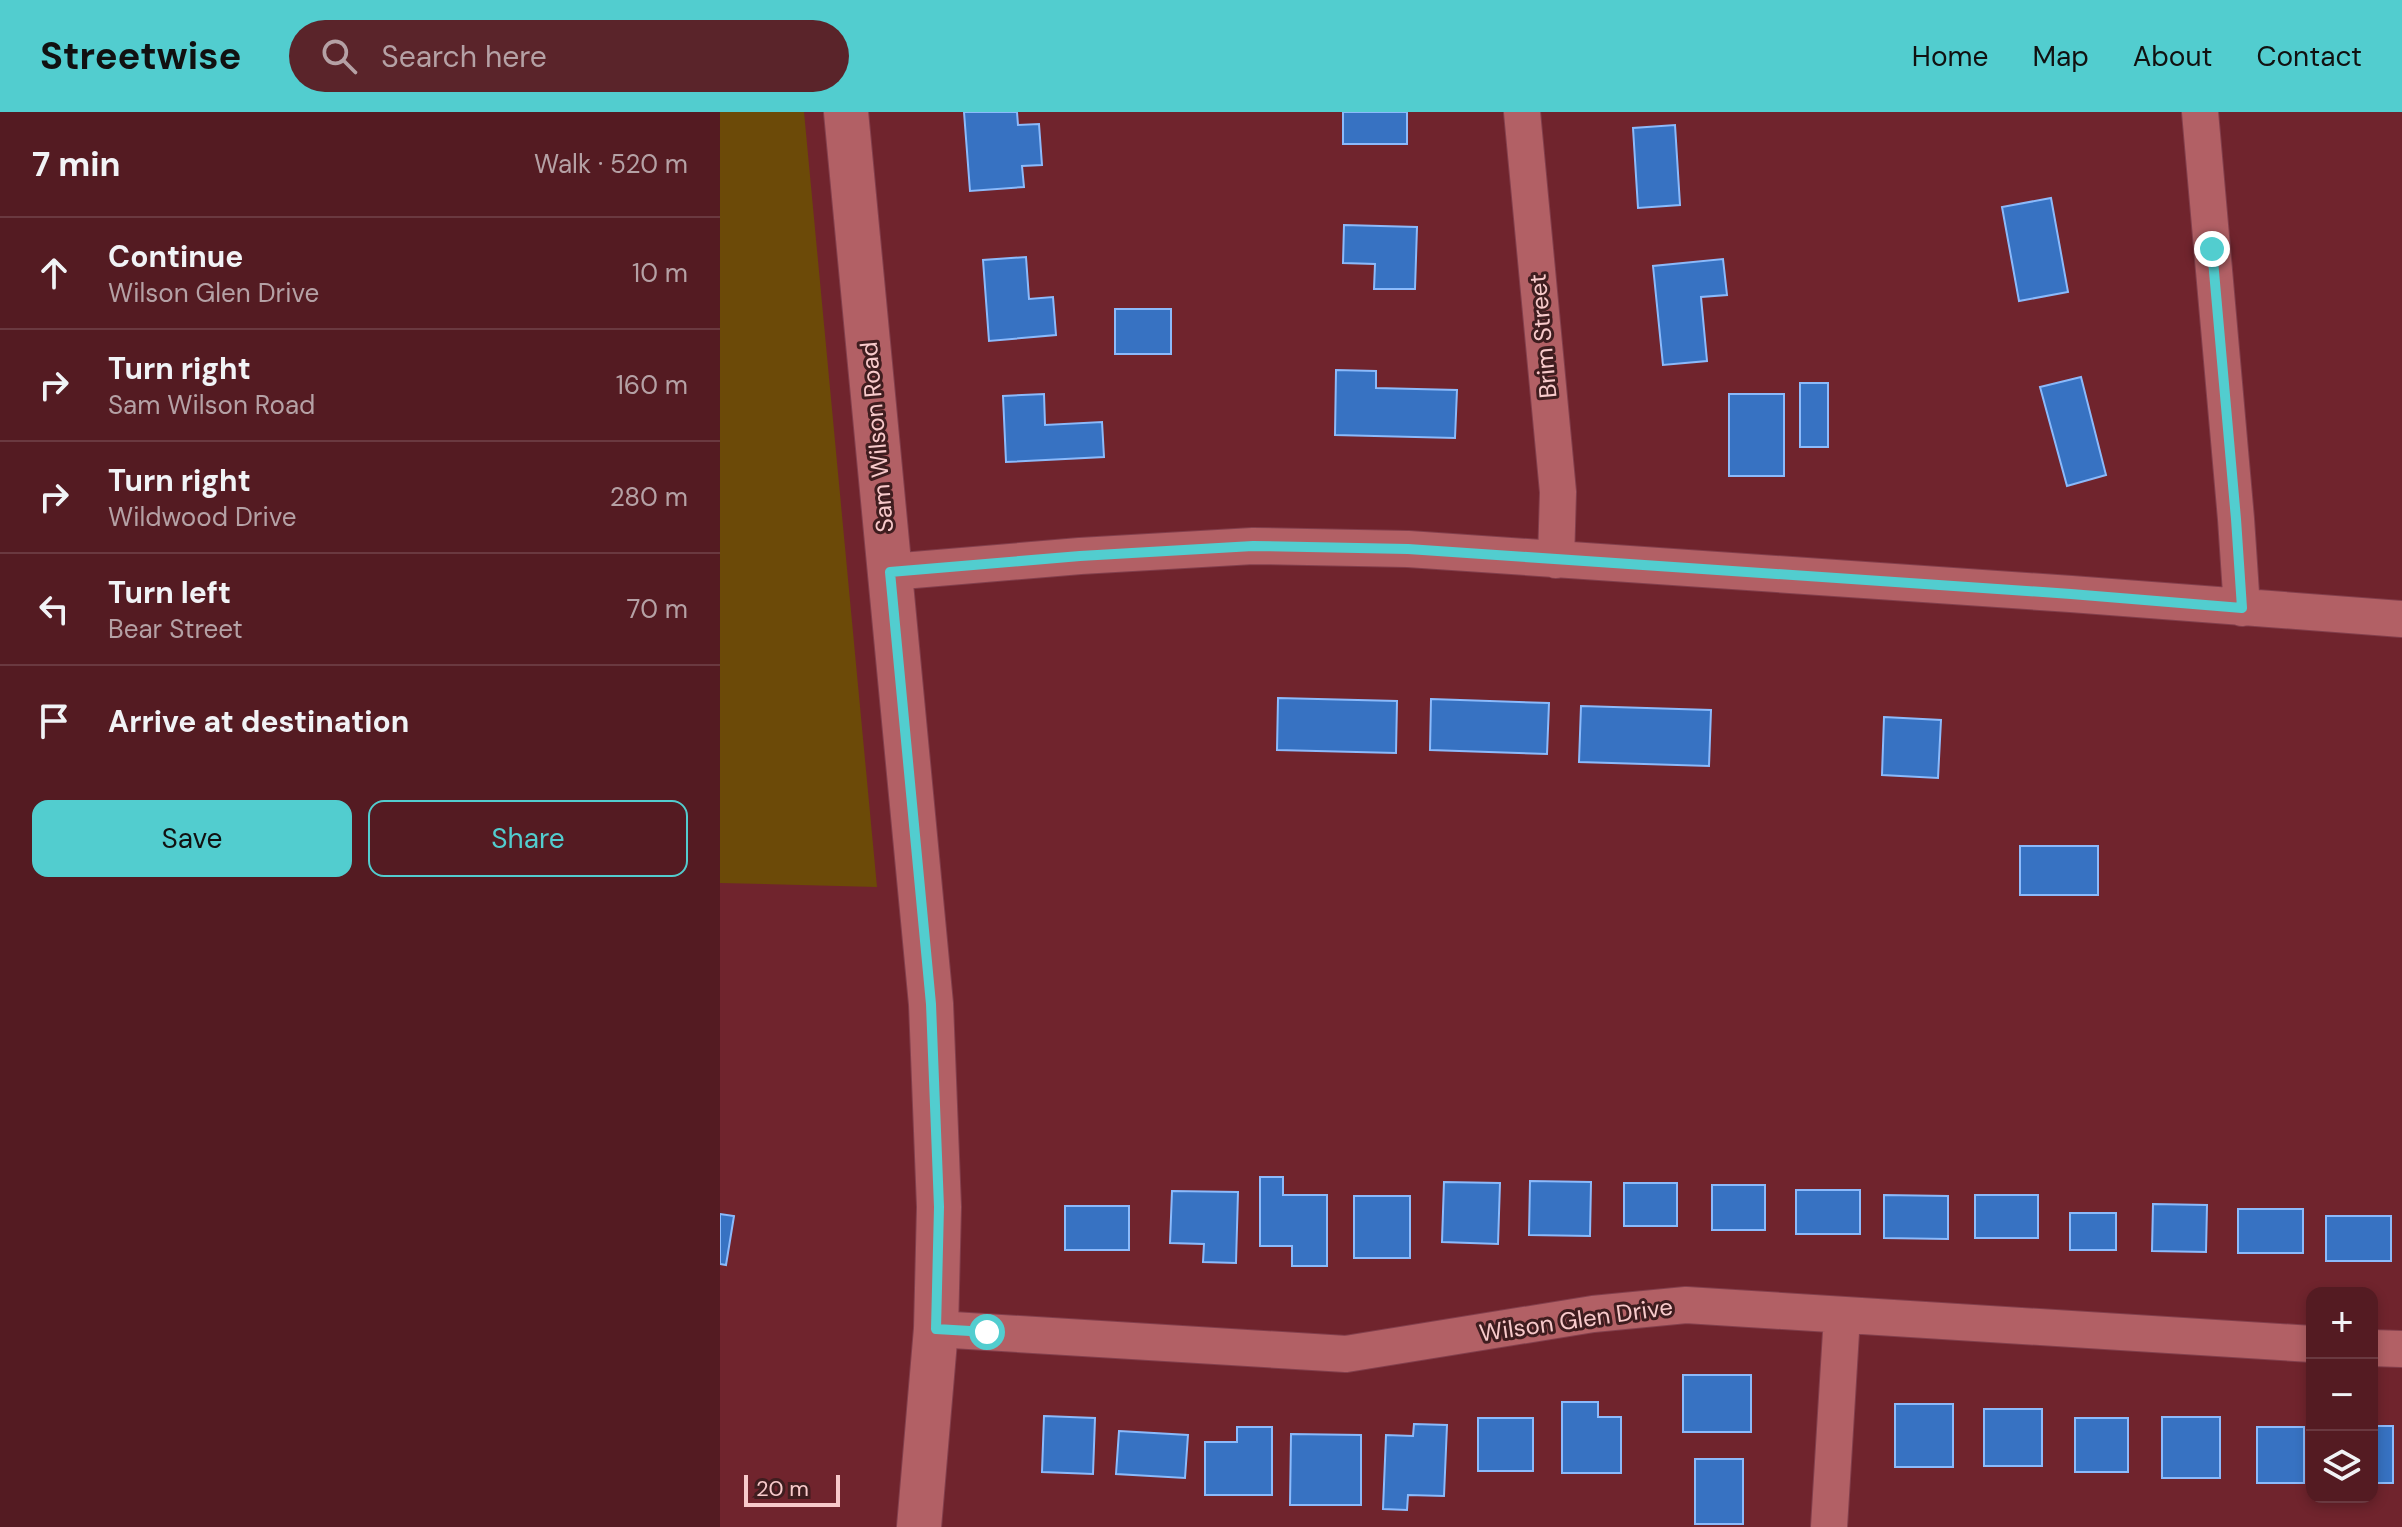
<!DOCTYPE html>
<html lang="en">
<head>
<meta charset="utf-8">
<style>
	body { margin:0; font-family:"DM Sans",sans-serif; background:#5a242a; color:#f1f3f6 }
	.controls { position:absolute; right:24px; bottom:24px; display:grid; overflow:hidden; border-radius:16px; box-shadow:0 4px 12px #0003 }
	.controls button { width:72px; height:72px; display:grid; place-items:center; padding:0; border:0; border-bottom:2px solid #6a3940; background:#541b22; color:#f1f3f6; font:40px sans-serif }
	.scale { position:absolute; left:24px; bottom:20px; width:96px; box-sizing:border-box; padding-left:8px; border:4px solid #f8cacb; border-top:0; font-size:22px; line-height:28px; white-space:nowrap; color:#f8cacb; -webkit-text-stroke:6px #3f1d1f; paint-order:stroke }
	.stop { position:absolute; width:24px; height:24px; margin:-18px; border:6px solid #52cdcf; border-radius:50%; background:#fff }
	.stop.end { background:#52cdcf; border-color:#fff; box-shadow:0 2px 8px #0008 }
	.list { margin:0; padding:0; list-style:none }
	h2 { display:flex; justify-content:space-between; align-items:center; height:104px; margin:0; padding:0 32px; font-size:34px }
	h2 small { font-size:26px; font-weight:400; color:#b5a1a5 }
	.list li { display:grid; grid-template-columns:52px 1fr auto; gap:24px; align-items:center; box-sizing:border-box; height:112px; padding:0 32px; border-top:2px solid #6a3940 }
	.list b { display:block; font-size:30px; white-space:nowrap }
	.list p { margin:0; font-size:26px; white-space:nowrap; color:#b5a1a5 }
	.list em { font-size:26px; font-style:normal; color:#b5a1a5 }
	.actions { display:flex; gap:16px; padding:24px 32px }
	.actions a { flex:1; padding:18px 0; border:2px solid #52cdcf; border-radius:16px; text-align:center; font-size:28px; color:#52cdcf }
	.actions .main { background:#52cdcf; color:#111 }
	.icon { flex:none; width:44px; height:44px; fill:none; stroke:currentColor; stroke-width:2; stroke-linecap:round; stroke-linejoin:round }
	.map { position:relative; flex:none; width:1682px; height:1415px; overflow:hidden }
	header { display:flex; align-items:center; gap:48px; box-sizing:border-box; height:112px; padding:0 40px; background:#52cdcf; color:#111 }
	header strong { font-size:38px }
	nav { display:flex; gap:44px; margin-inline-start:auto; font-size:28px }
	.search { width:560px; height:72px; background:#5a242a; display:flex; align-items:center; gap:20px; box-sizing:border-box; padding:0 28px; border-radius:44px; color:#b5a1a5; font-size:30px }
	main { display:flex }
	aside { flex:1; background:#541b22 }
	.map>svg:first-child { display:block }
	.green { fill:#6c4a08 }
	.building { fill:#3772c2; stroke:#8bbafb; stroke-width:2 }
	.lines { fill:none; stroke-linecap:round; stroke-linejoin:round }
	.minor-casing { stroke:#833f4c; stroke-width:38 }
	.tertiary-casing { stroke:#833f4c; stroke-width:46 }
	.minor { stroke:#b26065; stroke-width:36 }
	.tertiary { stroke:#b26065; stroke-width:44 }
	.route { stroke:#52cdcf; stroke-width:10 }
	.labels { text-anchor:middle; stroke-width:6; stroke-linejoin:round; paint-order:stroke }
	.street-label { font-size:24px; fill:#f8cacb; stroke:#3f1d1f }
</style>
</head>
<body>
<header>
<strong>Streetwise</strong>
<div class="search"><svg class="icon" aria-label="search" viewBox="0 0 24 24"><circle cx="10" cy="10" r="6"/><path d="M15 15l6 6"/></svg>Search here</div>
<nav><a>Home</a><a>Map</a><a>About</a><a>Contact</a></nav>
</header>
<main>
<aside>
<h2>7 min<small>Walk · 520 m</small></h2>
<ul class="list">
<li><svg class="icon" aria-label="ahead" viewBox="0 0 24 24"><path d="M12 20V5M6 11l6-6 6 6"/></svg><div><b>Continue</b><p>Wilson Glen Drive</p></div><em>10 m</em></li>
<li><svg class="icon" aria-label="right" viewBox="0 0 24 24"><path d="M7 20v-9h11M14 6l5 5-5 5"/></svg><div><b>Turn right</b><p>Sam Wilson Road</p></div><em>160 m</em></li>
<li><svg class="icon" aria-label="right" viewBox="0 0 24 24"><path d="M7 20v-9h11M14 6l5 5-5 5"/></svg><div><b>Turn right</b><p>Wildwood Drive</p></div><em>280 m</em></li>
<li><svg class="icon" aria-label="left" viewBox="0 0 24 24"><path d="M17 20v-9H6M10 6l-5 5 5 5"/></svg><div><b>Turn left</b><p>Bear Street</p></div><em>70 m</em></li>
<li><svg class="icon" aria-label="arrive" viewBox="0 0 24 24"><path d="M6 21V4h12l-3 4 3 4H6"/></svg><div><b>Arrive at destination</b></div></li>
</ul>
<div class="actions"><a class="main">Save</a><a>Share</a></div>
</aside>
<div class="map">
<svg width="1682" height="1415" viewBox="0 0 1682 1415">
	<rect width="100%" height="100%" fill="#70242d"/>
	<path class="green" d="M0 0H84L157 775 0 771Z"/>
	<path class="building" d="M244 0H297L298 13 319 12 322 53 302 54 304 75 250 79Z
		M623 0H687V32H623Z
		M955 13 960 93 918 96 913 16Z
		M1331 86 1348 180 1299 189 1282 95Z
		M624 113 697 115 695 177H654L655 152 623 151Z
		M306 145 309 187 333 185 336 223 269 229 263 148Z
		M1003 147 1007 183 981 185 987 249 943 253 933 154Z
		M395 197H451V242H395Z
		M616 258 656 259V276L737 278 735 326 615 323Z
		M1361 265 1386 363 1347 374 1320 275Z
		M1080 271H1108V335H1080Z
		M324 282 325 313 382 310 384 345 286 350 283 284Z
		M1009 282H1064V364H1009Z
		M558 586 677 589 676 641 557 638Z
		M711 587 829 591 827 642 710 638Z
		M861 594 991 598 989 654 859 650Z
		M1164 605 1221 608 1218 666 1162 663Z
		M1300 734H1378V783H1300Z
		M540 1065H563V1083H607V1154H572V1134H540Z
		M810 1069 871 1070 870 1124 809 1123Z
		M724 1070 780 1071 778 1132 722 1130Z
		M904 1071H957V1114H904Z
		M992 1073H1045V1118H992Z
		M1076 1078H1140V1122H1076Z
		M452 1079 518 1080 516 1151 483 1150 484 1132 450 1131Z
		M1164 1083 1228 1084V1127L1164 1126Z
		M1255 1083H1318V1126H1255Z
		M634 1084H690V1146H634Z
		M1433 1092 1487 1093 1486 1140 1432 1139Z
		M345 1094H409V1138H345Z
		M1518 1097H1583V1141H1518Z
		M1350 1101H1396V1138H1350Z
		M0 1102 14 1104 6 1153 0 1152Z
		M1606 1104H1671V1149H1606Z
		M963 1263H1031V1320H963Z
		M842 1290H878V1305H901V1361H842Z
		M1175 1292H1233V1355H1175Z
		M1264 1297H1322V1354H1264Z
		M324 1304 375 1306 373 1362 322 1360Z
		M1442 1305H1500V1366H1442Z
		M758 1306H813V1359H758Z
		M1355 1306H1408V1360H1355Z
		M694 1312 727 1313 724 1384 688 1383 687 1398 663 1397 666 1323 693 1324Z
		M1652 1314H1673V1371H1652Z
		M517 1315H552V1383H485V1330H517Z
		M1537 1315H1584V1371H1537Z
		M399 1319 468 1323 465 1366 396 1362Z
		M571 1322 641 1323V1393H570Z
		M975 1347H1023V1412H975Z"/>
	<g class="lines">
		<defs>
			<path id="minor" d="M802 0 838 380 836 448
				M1480 0 1516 407 1522 496
				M170 460 360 444 533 434 688 437 1351 482 1682 507
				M216 1217 626 1242 873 1202 966 1193 1592 1232
				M1652 1236 1682 1237
				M1109 1415 1122 1204"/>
			<path id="tertiary" d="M126 0 211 892 219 1095 216 1217 199 1415"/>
		</defs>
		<use href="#minor" class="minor-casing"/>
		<use href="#tertiary" class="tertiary-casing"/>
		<use href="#minor" class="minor"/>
		<use href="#tertiary" class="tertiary"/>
	</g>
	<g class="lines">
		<path class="route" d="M267 1220 216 1217 219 1095 211 892 170 460 360 444 533 434 688 437 1351 482 1522 496 1516 407 1492 137"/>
	</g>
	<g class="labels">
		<g class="street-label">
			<text transform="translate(823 224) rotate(-95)" y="8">Brim Street</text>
			<text transform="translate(157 325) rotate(-95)" y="8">Sam Wilson Road</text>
			<text transform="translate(856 1208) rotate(-8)" y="8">Wilson Glen Drive</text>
		</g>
	</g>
</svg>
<div class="controls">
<button>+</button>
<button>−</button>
<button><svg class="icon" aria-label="layers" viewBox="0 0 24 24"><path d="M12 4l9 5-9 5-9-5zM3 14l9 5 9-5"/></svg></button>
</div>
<div class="scale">20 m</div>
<div class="stop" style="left:267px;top:1220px"></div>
<div class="stop end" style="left:1492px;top:137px"></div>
</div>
</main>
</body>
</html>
